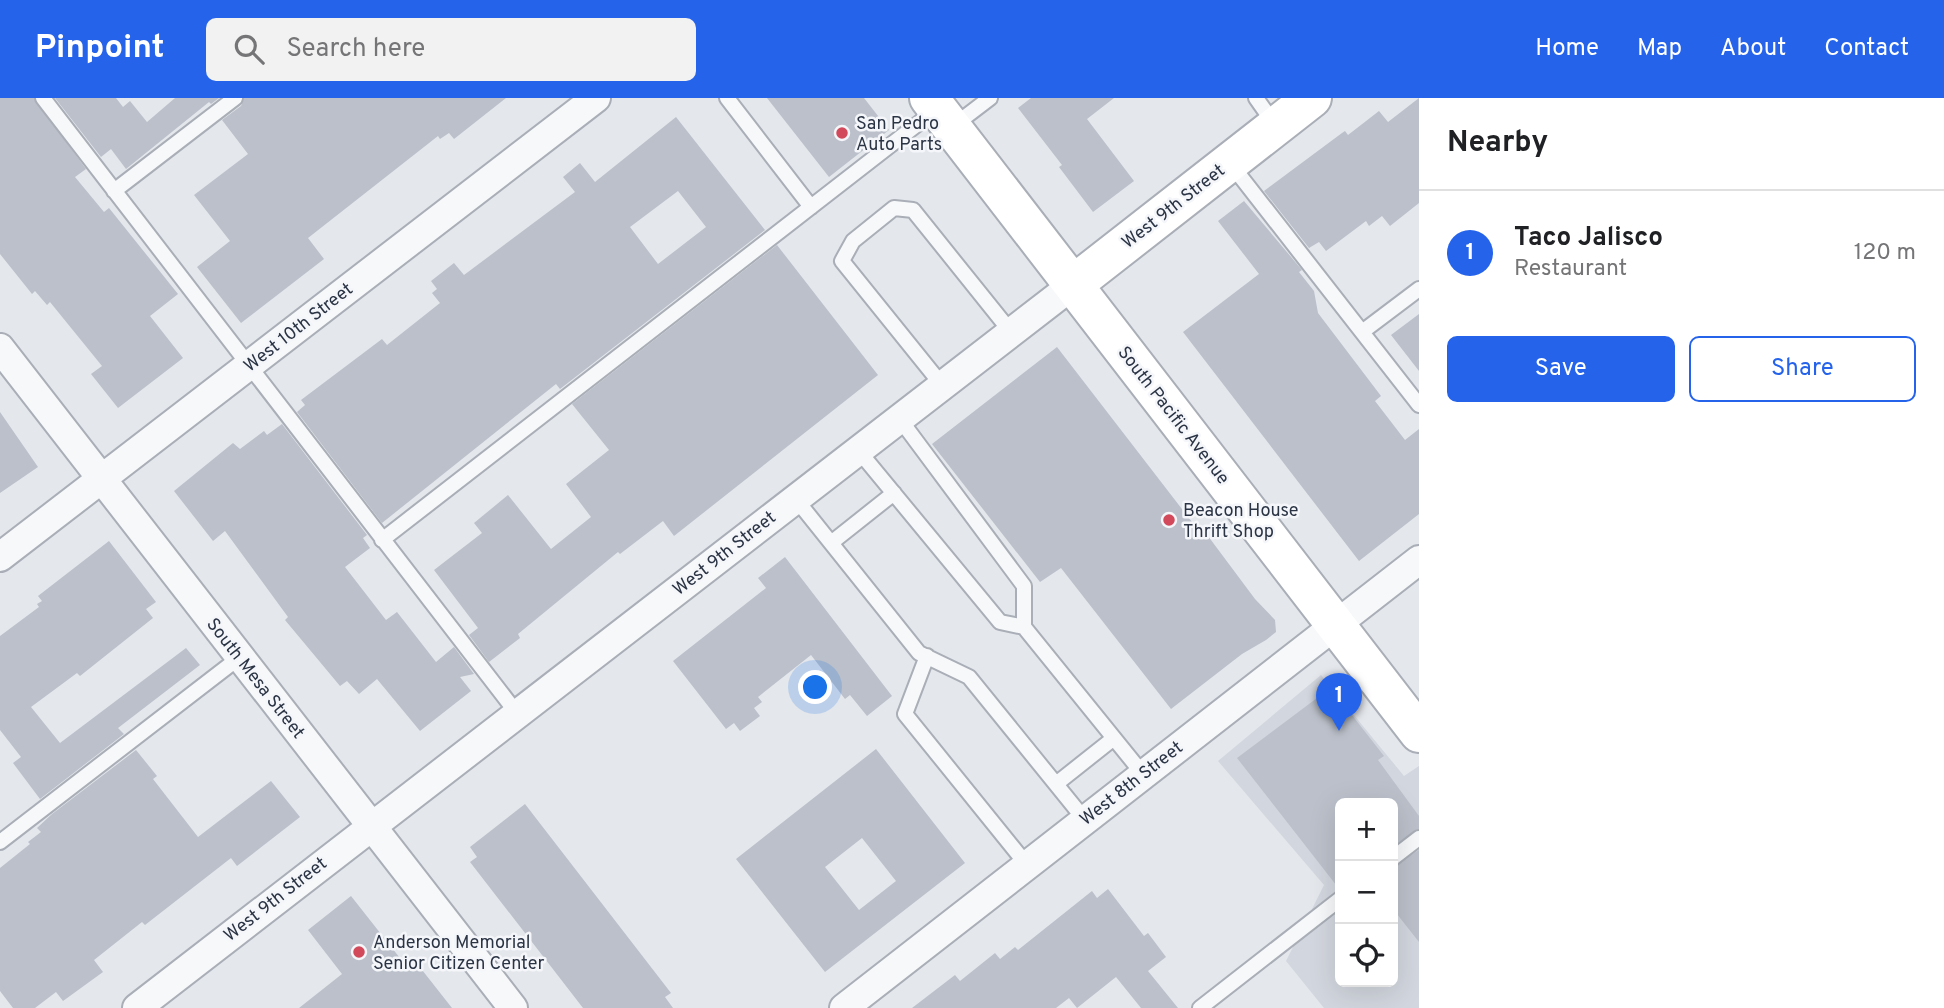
<!DOCTYPE html>
<html lang="en">
<head>
<meta charset="utf-8">
<style>
	body { margin:0; font-family:Overpass,sans-serif; background:#f2f2f2; color:#202124 }
	.controls { position:absolute; right:21px; bottom:21px; display:grid; overflow:hidden; border-radius:10px; box-shadow:0 7px 28px #0002 }
	.controls button { width:63px; height:63px; display:grid; place-items:center; padding:0; border:0; border-bottom:2px solid #e0e0e0; background:#fff; color:#202124; font:35px sans-serif }
	.you { position:absolute; left:816px; top:590px; width:24px; height:24px; margin:-18px; border:5px solid #fff; border-radius:50%; background:#1a73e8; box-shadow:0 0 0 10px #1a73e833 }
	.badge { display:grid; place-items:center; width:46px; height:46px; border-radius:50%; background:#2563eb; color:#fff; font-size:23px; font-weight:700 }
	.pin { position:absolute; translate:-50% -58px; filter:drop-shadow(0 2px 4px #0008) }
	.pin::after { content:''; position:absolute; top:37px; width:24px; height:21px; background:inherit; clip-path:polygon(0 0,100% 0,50% 100%) }
	.list { margin:0; padding:0; list-style:none }
	h2 { display:flex; justify-content:space-between; align-items:center; height:91px; margin:0; padding:0 28px; font-size:30px }
	h2 small { font-size:23px; font-weight:400; color:#757577 }
	.list li { display:grid; grid-template-columns:46px 1fr auto; gap:21px; align-items:center; box-sizing:border-box; height:126px; padding:0 28px; border-top:2px solid #e0e0e0 }
	.list b { display:block; font-size:26px; white-space:nowrap }
	.list p { margin:0; font-size:23px; white-space:nowrap; color:#757577 }
	.list em { font-size:23px; font-style:normal; color:#757577 }
	.actions { display:flex; gap:14px; padding:21px 28px }
	.actions a { flex:1; padding:16px 0; border:2px solid #2563eb; border-radius:10px; text-align:center; font-size:24px; color:#2563eb }
	.actions .main { background:#2563eb; color:#fff }
	.icon { flex:none; width:38px; height:38px; fill:none; stroke:currentColor; stroke-width:2; stroke-linecap:round; stroke-linejoin:round }
	.map { position:relative; flex:none; width:1419px; height:910px; overflow:hidden }
	header { display:flex; align-items:center; gap:42px; box-sizing:border-box; height:98px; padding:0 35px; background:#2563eb; color:#fff }
	header strong { font-size:33px }
	nav { display:flex; gap:38px; margin-inline-start:auto; font-size:24px }
	.search { width:490px; height:63px; background:#f2f2f2; display:flex; align-items:center; gap:18px; box-sizing:border-box; padding:0 24px; border-radius:10px; color:#757577; font-size:26px }
	main { display:flex }
	aside { flex:1; background:#fff }
	.map>svg:first-child { display:block }
	.built { fill:#d2d6de; fill-rule:evenodd }
	.building { fill:#bbc0ca; fill-rule:evenodd }
	.lines { fill:none; stroke-linecap:round; stroke-linejoin:round }
	.service-casing { stroke:#a9aeb7; stroke-width:18 }
	.minor-casing { stroke:#a9aeb7; stroke-width:32 }
	.secondary-casing { stroke:#a9aeb7; stroke-width:42 }
	.service { stroke:#f7f8fa; stroke-width:14 }
	.minor { stroke:#f7f8fa; stroke-width:28 }
	.secondary { stroke:#fff; stroke-width:38 }
	.poi-dot { fill:#d1495b; stroke:#f4f6f9; stroke-width:2.5 }
	.labels { text-anchor:middle; stroke-width:5; stroke-linejoin:round; paint-order:stroke }
	.poi-label { font-size:18px; fill:#2b3445; stroke:#f4f6f9; text-anchor:start }
	.street-label { font-size:18px; fill:#2b3445; stroke:#f4f6f9 }
</style>
</head>
<body>
<header>
<strong>Pinpoint</strong>
<div class="search"><svg class="icon" aria-label="search" viewBox="0 0 24 24"><circle cx="10" cy="10" r="6"/><path d="M15 15l6 6"/></svg>Search here</div>
<nav><a>Home</a><a>Map</a><a>About</a><a>Contact</a></nav>
</header>
<main>
<div class="map">
<svg width="1419" height="910" viewBox="0 0 1419 910">
	<rect width="100%" height="100%" fill="#e4e7ec"/>
	<path class="built" d="M1321 577 1404 678 1419 668V910H1324L1286 863 1324 787 1218 663ZM1340 705H1393V884H1340Z"/>
	<path class="building" d="M0 0H34L86 71 75 79 104 114 109 110 178 196 150 218 183 260 118 310 91 276 102 268 50 204 47 207 35 193 32 196 0 156Z
		M55 0H116L123 9 130 3 147 24 175 0H219L211 6 209 4 126 71 111 51 101 59Z
		M244 0H506L454 41 449 35 440 41 438 38 308 140 324 161 241 225 197 169 230 143 194 97 248 56 222 22 241 8Z
		M767 0H864L889 32 829 79Z
		M1031 0H1114L1087 21 1134 83 1093 114 1059 69 1062 67 1018 10Z
		M1419 0V105L1390 128 1382 118 1369 128 1366 123 1326 153 1319 144 1309 150 1264 93 1342 35 1345 33 1348 37 1379 13 1388 24Z
		M676 19 765 132 560 291 556 286 382 425 297 314 305 307 301 302 382 241 387 247 440 205 432 195 437 191 431 183 454 165 464 177 575 94 563 79 580 65 595 84ZM678 93 706 129 658 166 630 129Z
		M1244 103 1302 172 1299 174 1314 193 1318 215 1381 298 1375 303 1405 342 1419 331V416L1359 463 1183 234 1259 176 1218 123Z
		M777 147 878 277 674 438 663 423 620 456 618 454 518 536 520 540 489 564 469 537 478 530 434 472 482 435 474 425 508 397 551 451 591 419 566 386 609 352 572 306Z
		M1419 216V273L1391 237Z
		M1057 249 1202 437 1208 438 1255 501 1275 522 1276 534 1266 542 1242 556 1171 611 1061 470 1040 484 932 346Z
		M0 314 38 369 0 395Z
		M282 326 367 437 363 440 370 450 345 469 386 522 397 514 436 564 454 549 474 576 460 579 471 593 420 633 377 581 359 596 347 583 340 588 285 522 288 519 225 433 213 443 174 393 233 345 240 351 264 333 267 337Z
		M109 443 156 504 146 511 153 520 80 578 77 575 31 609 60 645 186 550 200 567 118 630 124 636 40 701 13 665 21 659 0 632V538L39 509 37 506 42 503 38 498Z
		M785 459 892 598 867 618 850 597 845 601 811 557 758 599 762 604 754 610 760 618 740 633 734 625 726 631 673 563 766 490 758 480Z
		M1325 594 1342 616 1348 612 1384 658 1378 662 1419 718V731L1393 748V704L1340 705V792L1237 660Z
		M876 651 965 765 825 874 736 761ZM862 740 896 783 859 812 825 769Z
		M136 652 157 678 153 681 198 739 271 683 300 719 237 768 231 760 145 827 142 824 94 862 103 874 63 903 56 894 35 910H13L0 893V770L30 746 28 744 41 734 37 730 52 716Z
		M525 706 671 895 665 899 673 910H583L470 764 477 759 470 749Z
		M1419 752V844L1393 811V769Z
		M1108 791 1144 838 1148 835 1166 859 1148 873 1178 910H1141L1116 879 1077 910 1069 900 1056 910H912L955 877 960 883 995 855 1000 861 1015 849 1018 852 1092 793 1097 800Z
		M351 798 407 869 415 863 452 910H299L342 876 308 832Z"/>
	<g class="lines">
		<defs>
			<path id="service" d="M43 0 516 614
				M727 0 811 109
				M1256 0 1275 27
				M952 29 990 0
				M1230 65 1419 307
				M114 93 235 0
				M1362 234 1419 191
				M942 287 842 163 853 143 894 110 913 112 1011 234
				M899 320 1024 488V529
				M858 352 1000 524 1024 529 1143 676
				M795 400 919 555 969 579 1085 722
				M382 442 937 11
				M831 445 894 395
				M927 558 905 616 1027 767
				M1056 686 1114 640
				M0 744 240 559
				M1393 760 1419 740
				M1200 910 1340 801"/>
			<path id="minor" d="M0 250 513 910
				M0 459 596 0
				M137 910 1074 186
				M844 910 1419 462"/>
			<path id="secondary" d="M929 0 1419 635
				M1074 186 1312 0"/>
		</defs>
		<use href="#service" class="service-casing"/>
		<use href="#minor" class="minor-casing"/>
		<use href="#secondary" class="secondary-casing"/>
		<use href="#service" class="service"/>
		<use href="#minor" class="minor"/>
		<use href="#secondary" class="secondary"/>
	</g>
	<g class="poi-dot">
		<circle cx="842" cy="35" r="7"/>
		<circle cx="1169" cy="422" r="7"/>
		<circle cx="359" cy="854" r="7"/>
	</g>
	<g class="labels">
		<g class="poi-label">
			<text x="856" y="31">San Pedro<tspan x="856" dy="21">Auto Parts</tspan></text>
			<text x="1183" y="418">Beacon House<tspan x="1183" dy="21">Thrift Shop</tspan></text>
			<text x="373" y="850">Anderson Memorial<tspan x="373" dy="21">Senior Citizen Center</tspan></text>
		</g>
		<g class="street-label">
			<text transform="translate(1173 108) rotate(-38)" y="6">West 9th Street</text>
			<text transform="translate(298 229) rotate(-38)" y="6">West 10th Street</text>
			<text transform="translate(1174 317) rotate(52)" y="6">South Pacific Avenue</text>
			<text transform="translate(724 455) rotate(-38)" y="6">West 9th Street</text>
			<text transform="translate(256 580) rotate(52)" y="6">South Mesa Street</text>
			<text transform="translate(1131 685) rotate(-38)" y="6">West 8th Street</text>
			<text transform="translate(275 801) rotate(-38)" y="6">West 9th Street</text>
		</g>
	</g>
</svg>
<div class="controls">
<button>+</button>
<button>−</button>
<button><svg class="icon" aria-label="locate" viewBox="0 0 24 24"><circle cx="12" cy="12" r="6"/><path d="M12 2v4M12 18v4M2 12h4M18 12h4"/></svg></button>
</div>
<div class="you"></div>
<div class="pin badge" style="left:1339px;top:633px">1</div>
</div>
<aside>
<h2>Nearby<small></small></h2>
<ul class="list">
<li><span class="badge">1</span><div><b>Taco Jalisco</b><p>Restaurant</p></div><em>120 m</em></li>
</ul>
<div class="actions"><a class="main">Save</a><a>Share</a></div>
</aside>
</main>
</body>
</html>
